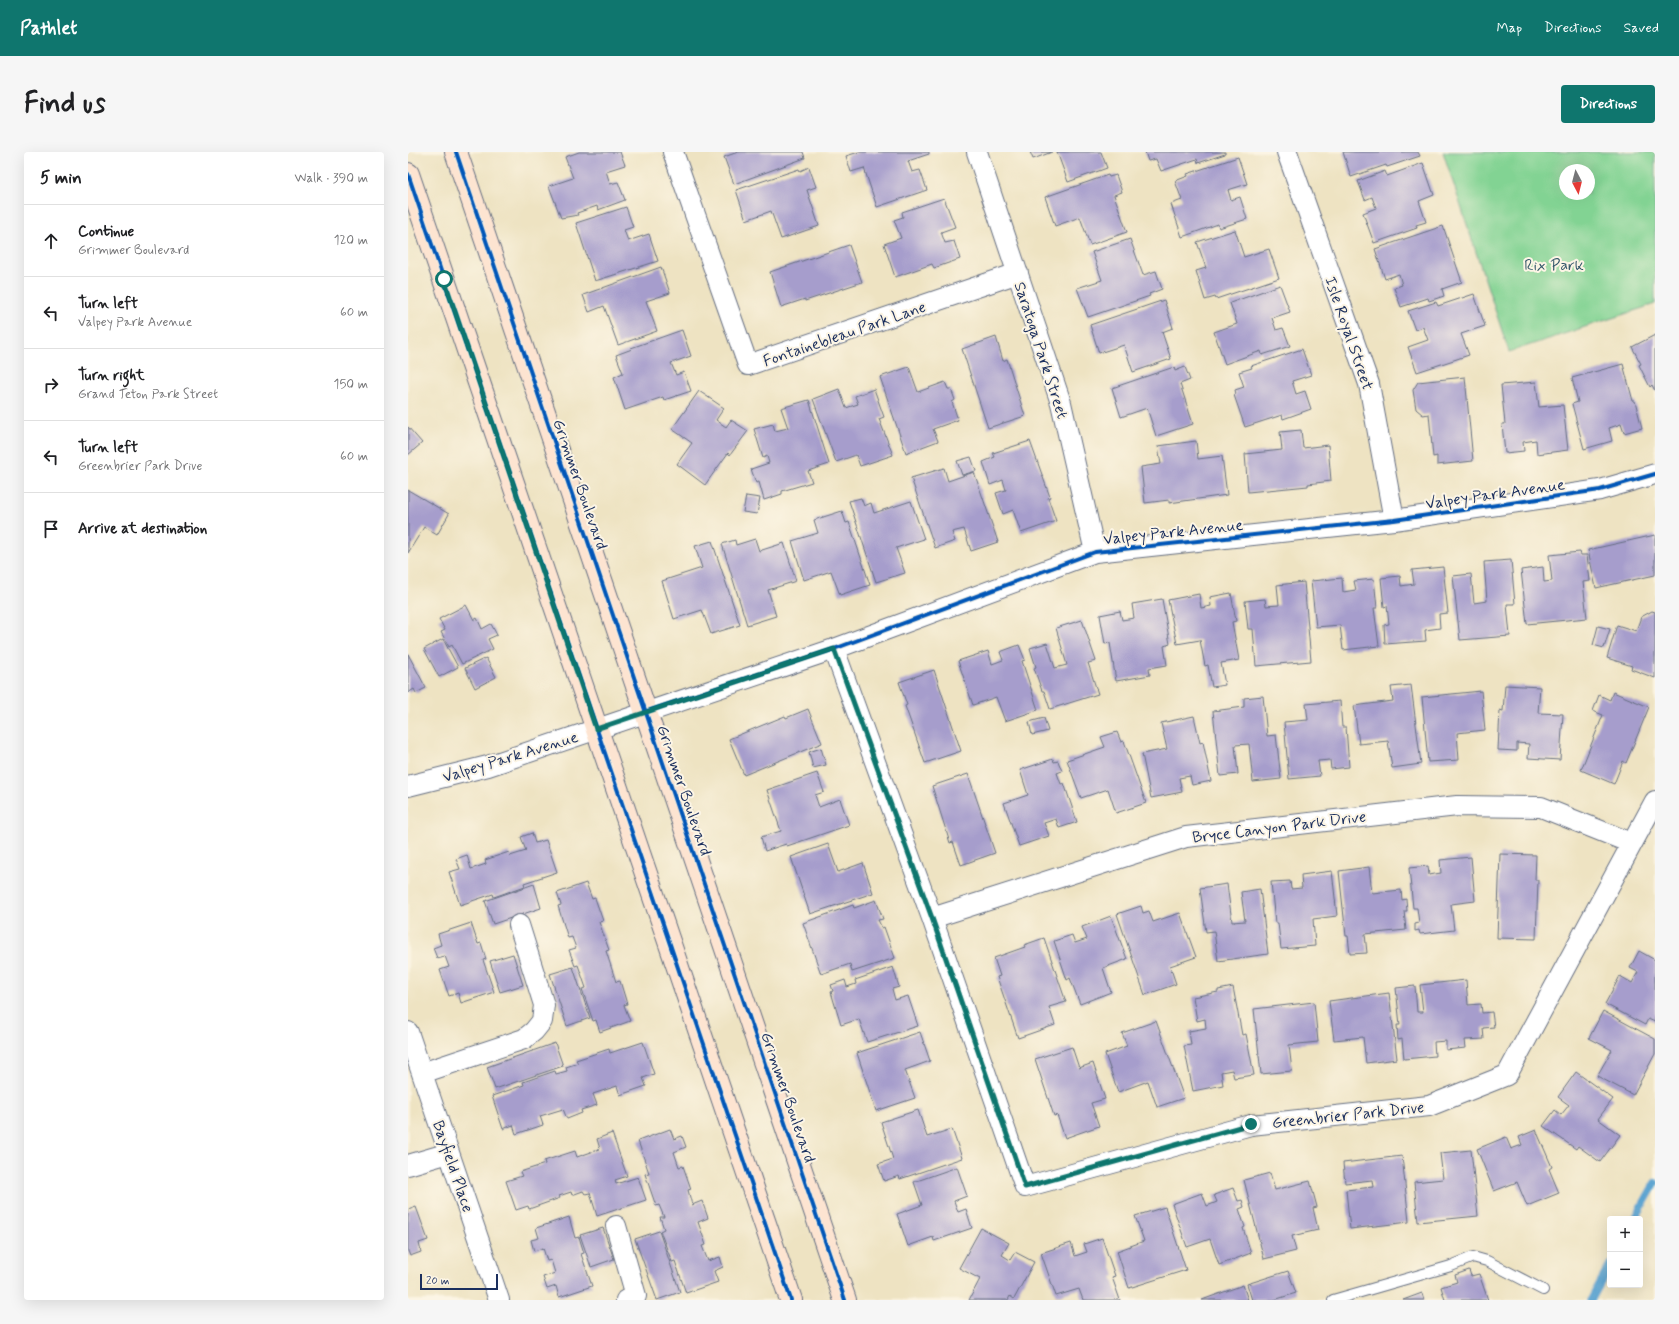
<!DOCTYPE html>
<html lang="en">
<head>
<meta charset="utf-8">
<style>
	body { margin:0; font-family:Mynerve,sans-serif; background:#f6f6f6; color:#202124 }
	.controls { position:absolute; right:12px; bottom:12px; display:grid; overflow:hidden; border-radius:4px; box-shadow:0 4px 16px #0002 }
	.controls button { width:36px; height:36px; display:grid; place-items:center; padding:0; border:0; border-bottom:1px solid #e0e0e0; background:#fff; color:#202124; font:20px sans-serif }
	.compass { position:absolute; left:1151px; top:12px; width:36px; height:36px; border-radius:50%; background:#fff; box-shadow:0 4px 16px #0002; rotate:173deg }
	.scale { position:absolute; left:12px; bottom:10px; width:78px; box-sizing:border-box; padding-left:4px; border:2px solid #1b2f5e; border-top:0; font-size:11px; line-height:14px; white-space:nowrap; color:#1b2f5e; -webkit-text-stroke:3px #fcf5e5; paint-order:stroke }
	.stop { position:absolute; width:12px; height:12px; margin:-9px; border:3px solid #0f766e; border-radius:50%; background:#fff }
	.stop.end { background:#0f766e; border-color:#fff; box-shadow:0 1px 4px #0008 }
	.list { margin:0; padding:0; list-style:none }
	h2 { display:flex; justify-content:space-between; align-items:center; height:52px; margin:0; padding:0 16px; font-size:17px }
	h2 small { font-size:13px; font-weight:400; color:#757577 }
	.list li { display:grid; grid-template-columns:26px 1fr auto; gap:12px; align-items:center; box-sizing:border-box; height:72px; padding:0 16px; border-top:1px solid #e0e0e0 }
	.list b { display:block; font-size:15px; white-space:nowrap }
	.list p { margin:0; font-size:13px; white-space:nowrap; color:#757577 }
	.list em { font-size:13px; font-style:normal; color:#757577 }
	.icon { flex:none; width:22px; height:22px; fill:none; stroke:currentColor; stroke-width:2; stroke-linecap:round; stroke-linejoin:round }
	.map { position:relative; flex:none; width:1247px; height:1148px; overflow:hidden; border-radius:4px }
	header { display:flex; align-items:center; gap:24px; box-sizing:border-box; height:56px; padding:0 20px; background:#0f766e; color:#fff }
	header strong { font-size:19px }
	nav { display:flex; gap:22px; margin-inline-start:auto; font-size:14px }
	.intro { display:flex; align-items:center; justify-content:space-between; box-sizing:border-box; height:96px; padding:0 24px }
	h1 { margin:0; font-size:28px }
	.button { padding:10px 18px; border-radius:4px; background:#0f766e; color:#fff; font-size:14px; font-weight:700 }
	main { display:flex; gap:24px; padding:0 24px }
	aside { flex:1; background:#fff; border-radius:4px; box-shadow:0 4px 16px #0002 }
	.map>svg:first-child { display:block }
	.green { fill:#82d393; stroke:#4e8178; fill-rule:evenodd }
	.lines { fill:none; stroke-linecap:round; stroke-linejoin:round }
	.stream { stroke:#58a2d0; stroke-width:8 }
	.building { fill:#a69dcc }
	.service-casing { stroke:#656e81; stroke-width:12 }
	.minor-casing { stroke:#656e81; stroke-width:22 }
	.secondary-casing { stroke:#656e81; stroke-width:24 }
	.service { stroke:#fff; stroke-width:10 }
	.minor { stroke:#fff; stroke-width:20 }
	.secondary { stroke:#fde4d1; stroke-width:22 }
	.cycleway-casing { stroke:#fcf5e5; stroke-width:6 }
	.cycleway { stroke:#0057b8; stroke-width:4 }
	.route { stroke:#0f766e; stroke-width:5 }
	.labels { text-anchor:middle; stroke-width:4; stroke-linejoin:round; paint-order:stroke }
	.park-label { font-size:16px; fill:#35586b; stroke:#fcf5e5 }
	.street-label { font-size:16px; fill:#1b2f5e; stroke:#fcf5e5 }
</style>
</head>
<body>
<header>
<strong>Pathlet</strong>
<nav><a>Map</a><a>Directions</a><a>Saved</a></nav>
</header>
<div class="intro"><h1>Find us</h1><a class="button">Directions</a></div>
<main>
<aside>
<h2>5 min<small>Walk · 390 m</small></h2>
<ul class="list">
<li><svg class="icon" aria-label="ahead" viewBox="0 0 24 24"><path d="M12 20V5M6 11l6-6 6 6"/></svg><div><b>Continue</b><p>Grimmer Boulevard</p></div><em>120 m</em></li>
<li><svg class="icon" aria-label="left" viewBox="0 0 24 24"><path d="M17 20v-9H6M10 6l-5 5 5 5"/></svg><div><b>Turn left</b><p>Valpey Park Avenue</p></div><em>60 m</em></li>
<li><svg class="icon" aria-label="right" viewBox="0 0 24 24"><path d="M7 20v-9h11M14 6l5 5-5 5"/></svg><div><b>Turn right</b><p>Grand Teton Park Street</p></div><em>150 m</em></li>
<li><svg class="icon" aria-label="left" viewBox="0 0 24 24"><path d="M17 20v-9H6M10 6l-5 5 5 5"/></svg><div><b>Turn left</b><p>Greenbrier Park Drive</p></div><em>60 m</em></li>
<li><svg class="icon" aria-label="arrive" viewBox="0 0 24 24"><path d="M6 21V4h12l-3 4 3 4H6"/></svg><div><b>Arrive at destination</b></div></li>
</ul>
</aside>
<div class="map">
<svg width="1247" height="1148" viewBox="0 0 1247 1148">
	<rect width="100%" height="100%" fill="#fcf5e5"/>
	<filter id="ink" filterUnits="userSpaceOnUse"><feTurbulence type="fractalNoise" baseFrequency=".025" numOctaves="2"/><feDisplacementMap in="SourceGraphic" scale="8" xChannelSelector="R" yChannelSelector="G"/><feConvolveMatrix kernelMatrix="1 2 1 2 8 2 1 2 1" color-interpolation-filters="sRGB"/></filter>
	<filter id="wash" filterUnits="userSpaceOnUse"><feTurbulence type="fractalNoise" baseFrequency=".012" numOctaves="4" result="noise"/><feDisplacementMap in="SourceGraphic" scale="16" xChannelSelector="R" yChannelSelector="G"/><feGaussianBlur stdDeviation="0.9" result="paint"/><feColorMatrix in="noise" values="0 0 0 0 0 0 0 0 0 0 0 0 0 0 0 0 0 1.4 0 .05"/><feComposite in="paint" operator="in"/></filter>
	<g filter="url(#wash)">
		<rect width="100%" height="100%" fill="#eee3c2"/>
		<path class="green" d="M1035 0H1247V152L1101 200ZM1157 18H1181V42H1157Z"/>
		<g class="lines">
			<path class="stream" d="M1227 1067 1247 1031
				M1183 1148 1202 1113"/>
		</g>
		<g id="blocks">
			<path class="building" d="M171 0H212L217 13 198 19 202 32 210 30 217 48 190 58 189 54 169 61 170 63 153 66 141 34 165 26 157 5Z
				M330 0H395L397 6 326 32 316 5Z
				M451 0H521V2L500 9 504 20 512 18 519 38 469 55 456 16 443 20 438 4Z
				M622 0H644L625 7Z
				M649 0H693L699 16 660 30Z
				M737 0H817V2L790 11 789 7 753 19 748 7 740 9Z
				M935 0H1010L1012 4 979 15 978 13 943 25Z
				M830 5 839 32 820 38 823 48 832 45 839 67 811 76 810 72 774 85 763 52 774 48 767 29 780 24 779 22Z
				M1015 11 1026 43 1011 49 1018 70 1008 73 1009 76 966 91 955 61 968 56 964 45 957 48 950 29 977 19 979 24Z
				M401 15 408 35 399 38 411 74 373 87 363 59 338 68 328 38 391 17 392 19Z
				M700 23 701 25 708 23 714 40 706 43 719 80 682 93 672 65 647 74 637 45Z
				M536 46 547 75 533 80 537 91 546 89 552 107 526 116 524 112 487 125 476 92 493 86 486 68 495 65 494 60Z
				M218 55 225 75 216 78 220 89 241 82 250 109 187 129 168 71Z
				M1035 74 1054 130 1034 137 1036 144 1021 149 1020 146 993 155 986 136 994 133 991 122 977 127 967 97Z
				M827 78 836 105 861 97 871 126 808 147 807 145 797 148 788 119 798 116 789 90Z
				M722 87 735 123 748 119 754 137 741 142 742 144 680 165 669 136 694 128 684 100Z
				M441 93 454 130 397 149V147L373 155 362 120Z
				M253 115 262 141 238 149 249 179 210 193 196 154 181 160 175 143Z
				M872 133 882 160 864 166 868 178 875 176 882 194 854 203 853 199 817 212 806 180 829 172 822 151Z
				M1066 142 1077 174 1053 182 1061 203 1009 220 1000 195 1020 188 1015 175 1007 178 1000 159 1028 150 1030 154Z
				M756 148 765 176 754 180 763 207 725 220 716 193 691 201 682 173Z
				M274 178 283 204 263 211 268 223 276 220 283 239 256 248 255 245 217 258 206 225 215 221 208 203 224 197 223 196Z
				M1247 183V239L1244 233 1242 235 1231 213 1233 212 1224 195Z
				M588 185 595 209 599 207 617 264 580 276 554 197Z
				M894 197 903 223 884 229 888 242 897 239 903 257 875 267 874 263 837 275 826 243 828 242 827 238 836 235 831 220 844 216 843 214Z
				M1215 212 1225 249H1227L1234 276 1216 281 1213 272 1201 276 1204 289 1176 297 1164 252 1170 250 1164 226Z
				M501 215 510 240 537 230 540 237H543L547 248 544 250 550 268 525 277 530 289 498 301 472 225Z
				M766 215 767 219 777 215 782 228 772 232 785 272 748 284 739 256 713 265 704 236Z
				M1057 225 1065 309 1029 313V304L1025 305 1021 262 1015 263 1008 257 1005 238 1010 230Z
				M1128 230 1131 255 1155 253 1160 298 1129 302 1128 288 1115 290 1116 299 1097 301 1094 272H1097L1093 233Z
				M431 237 438 256 450 252 447 244 466 237 476 265 471 267 485 303 452 314 448 303 428 310 405 247Z
				M291 239 316 256 308 268 318 275 323 268 340 279 322 303 320 301 297 333 269 312 284 291 264 277Z
				M401 248 421 312 400 319 404 330 374 339V342L356 348 351 330 348 331 343 317 361 311 359 304 355 306 346 277 365 272 367 279 380 276 373 256Z
				M0 275 14 291 0 303Z
				M893 278 895 296 920 293 923 329 900 332V334L840 340 837 302 874 298 872 280Z
				M622 289 642 345 640 346 648 369 613 381 605 358 595 362 588 341 598 338 595 328 582 333 575 310 587 305 585 301Z
				M788 289 790 307 814 304 819 343 761 351V348L737 351 733 315 753 312 750 294Z
				M563 305 568 319 554 323 549 309Z
				M536 316 540 329 566 320 590 390 563 399 556 377 544 380 547 389 527 396 503 326Z
				M0 338 41 362 29 383 16 375 0 401Z
				M338 344 352 346 349 362 335 360Z
				M453 346 456 354 463 351 466 361 503 349 516 387 488 396 497 421 468 430 441 349Z
				M434 359 438 371 441 370 462 433 432 443 423 419 396 428 384 389 410 381 406 368Z
				M1247 383V423L1188 436 1180 398Z
				M347 387 351 399 376 391 388 429 360 438 368 464 339 473 314 392 327 388 328 393Z
				M304 389 332 473 303 482 294 458 266 467 254 429 294 416 287 394Z
				M1172 400 1173 403H1179L1182 429 1175 430 1179 466 1119 472 1113 418 1135 415 1136 430 1144 429 1141 403Z
				M1103 408 1107 452H1099L1102 484 1052 488 1045 424 1063 422 1066 451 1079 449 1076 410Z
				M1035 415 1040 461 1031 462 1032 476 1017 478 1018 489 977 492 976 473 981 472 979 454 976 455 973 426 992 424 993 434 1006 432 1004 418Z
				M934 426 935 440 948 438 946 429 966 427 969 456H966L971 494 935 498 932 473 908 475 903 429Z
				M896 430 903 509 848 514 845 477H840L837 449 857 447 858 454 871 453 869 433Z
				M823 441 828 469 824 470 831 508 813 511 817 533 804 535 800 513 797 514 792 488 769 492 760 448 791 442 793 456 803 454 802 445Z
				M754 447 762 492 756 494 759 513 741 516 742 523 708 529 702 491 697 492 692 463 712 459 714 468 726 466 724 452Z
				M58 453 66 468 69 466 74 477 83 472 89 483 80 487 85 497 54 512 44 493 41 495 33 480 37 478 31 467Z
				M1244 459 1247 460V526L1223 517 1224 514 1199 506 1209 473 1228 479 1233 465Z
				M674 468 688 509 680 511 690 542 642 557 636 539H634L626 516 628 515 622 496 639 491 647 516 659 513 648 476Z
				M1190 474 1202 477 1196 496 1185 493Z
				M35 487 50 515 31 525 16 497Z
				M611 493 617 508 614 509 630 558 597 569 588 545 565 553 550 509 580 499 584 512 595 508 592 500Z
				M0 502 18 536 8 541 6 537 0 541Z
				M78 506 88 525 67 536 57 516Z
				M526 518 553 599 517 611 497 554 499 553 491 530Z
				M1003 533 1013 612 984 616 980 589 951 592 946 554 985 549 983 535Z
				M1097 533 1132 535 1130 561 1155 562 1152 608 1120 606 1121 592 1109 591V599L1090 598 1092 558 1095 559Z
				M1073 539 1077 578 1049 581 1051 608 1020 610 1014 545Z
				M1205 540 1241 555 1218 611 1215 609 1206 632 1173 618 1195 563 1185 559 1191 543 1202 548Z
				M855 544 859 584 868 583 873 627 845 630 841 592 827 593 830 622 812 624 805 559 836 555V546Z
				M932 549 934 575H938L941 615 923 617 922 608 910 609 912 624 881 627 876 570 900 568 898 552Z
				M400 557 414 591 336 623 321 587 377 564 378 566Z
				M786 564 792 591 795 590 803 629 784 633 782 624 771 626 774 640 743 646 734 602 759 597 753 571Z
				M636 566 640 579 624 583 621 570Z
				M709 580 713 590 716 589 738 651 708 661 700 637 673 646 659 608 697 595 693 585Z
				M413 596 418 613 405 616 401 600Z
				M645 607 646 610 650 609 654 619 649 621 653 632 656 631 669 670 651 676 648 667 636 671 641 684 611 694 596 651 620 643 612 618Z
				M409 621 416 640 407 643 411 655 432 647 441 673 379 694 378 692 357 699 353 685 373 679 359 638Z
				M560 622 587 701 553 713 545 690 542 691 524 634Z
				M124 681 127 691 138 688 149 720 116 731 117 734 86 745 85 742 52 753 41 720 52 717 48 707 59 703 63 717 78 712 77 708 101 700 102 704 118 699 113 685Z
				M420 692 430 720 455 711 465 741 402 762 383 705Z
				M1092 702 1128 703 1127 728H1130L1128 787 1089 786Z
				M1063 705 1067 749 1043 752 1046 778 1012 782 1011 778 1007 779V772L1011 771 1009 756H1005L1001 716 1020 714 1021 723 1033 721 1032 708Z
				M961 715 964 741 993 738 994 748 998 747 999 759H996L998 778 957 782 959 801 942 802 940 784H938L931 719Z
				M924 719 929 764 905 767 907 794 873 797 870 771H867L863 730 882 729 883 737 894 736 893 723Z
				M178 731 184 747 187 746 195 769 191 770 201 798 198 799 208 830 212 829 219 852 216 853 222 869 192 880 188 868 185 869 174 837 178 836 170 813 167 814 161 798 168 796 164 785 160 786 150 754 153 753 149 741Z
				M126 732 133 756 85 772 77 749Z
				M819 732 824 770 837 769 833 740 852 737 860 802 810 809 806 779 798 780 792 736Z
				M468 748 475 767 470 768 474 776 476 775 487 806 444 820 442 812 413 822 395 771 445 753 446 756Z
				M733 754 735 761 741 759 745 770 772 761 788 805 762 814 768 832 737 843 709 762Z
				M703 764 719 807 695 816 703 840 672 852 662 826 659 828 646 789 664 783 667 791 679 787 674 775Z
				M63 771 70 792 73 791 78 807 75 808 86 840 53 851 50 841 41 844 32 818 41 815 37 804 29 806 25 796 33 793 30 782Z
				M636 786 658 850 641 855 647 873 610 886 589 825 592 824 586 806 617 795 616 793Z
				M1231 799 1247 808V870L1240 867 1237 873 1197 852 1212 824 1224 831 1230 820 1222 816Z
				M105 802 115 833 92 840 82 809Z
				M165 815 182 866 159 874 142 822Z
				M485 815 491 835 484 837 487 848 500 844 510 874 459 890 451 867 433 873 423 840 425 839 423 833 437 828 439 835 448 832 447 828Z
				M1058 828 1060 853 1073 852 1074 861 1084 860 1086 875 1075 876 1076 887 1057 888 1058 896 1038 898V889L1026 890 1027 904 996 907 994 887 990 888 989 873H992L988 836 1007 834 1009 860H1015L1012 833Z
				M825 835 834 883 838 882 846 923 826 926 824 918 813 920 815 933 785 939 776 894 783 893 781 879 798 876 797 867 789 869 785 845 810 840V838Z
				M981 841 989 907 958 911 955 885 926 888 921 849Z
				M906 850 910 890 881 893 884 919 853 922 846 857Z
				M1195 859 1247 887V902L1225 943 1189 924 1204 898 1181 886Z
				M748 869 776 946 749 955 740 929 710 940 697 902 719 894 714 881Z
				M512 880 522 909 497 918 507 946 468 959 449 901Z
				M235 890 246 922 235 926 238 934 212 943 209 934 185 942 189 953 173 958 174 961 159 967 155 957 132 964 135 973 108 982 105 973 95 977 84 944 116 933 115 930 147 919 148 922 159 919 158 915 170 911 168 908 201 897 202 901Z
				M147 891 155 914 87 937 79 915Z
				M664 895 671 916 685 911 697 947 683 951 691 974 657 986 649 963 646 964 627 907Z
				M1168 920 1205 947 1190 967 1212 983 1192 1010 1170 994 1168 997 1135 974 1147 958 1153 963 1161 953 1150 945Z
				M510 958 519 985 544 977 554 1006 492 1027 491 1024 476 1029 470 1012 485 1007 473 970Z
				M262 977 266 987 274 984 278 995 266 1000 271 1015 275 1014 283 1037 280 1038 284 1053 294 1049 300 1066 290 1070 298 1093 294 1094 300 1109 312 1105 315 1115 306 1119 310 1130 278 1141 267 1109 264 1110 252 1079 256 1077 252 1065H256L251 1053 248 1054 237 1022 241 1021 230 989Z
				M1128 978 1144 1015 1141 1017 1151 1041 1119 1054 1109 1030 1086 1039 1069 997 1098 985 1103 997 1114 993 1111 985Z
				M204 981 219 1024 207 1028 208 1032 230 1025 238 1048 189 1064 182 1041 177 1042 175 1039 164 1043 163 1040 151 1044 152 1046 121 1057 120 1054 108 1058 98 1029 114 1024 112 1020 137 1012 136 1009 167 999 169 1005 192 997 189 987Z
				M1063 998 1070 1064 1010 1070 1006 1030 1035 1027 1032 1001Z
				M994 1004 1001 1070 942 1077 938 1038 965 1035 964 1028 937 1031 935 1011Z
				M549 1015 559 1044 546 1049 550 1060 558 1057 564 1076 526 1089 525 1085 500 1094 489 1062 514 1053 506 1030Z
				M862 1021 867 1038 902 1029 909 1055 905 1056 910 1078 884 1084 888 1099 856 1107 836 1028Z
				M825 1036 830 1049 834 1048 836 1055 831 1057 837 1075 835 1076 843 1101 811 1113 802 1087 779 1095 764 1052 794 1041 799 1054 809 1050 806 1043Z
				M8 1055 20 1088 11 1091 13 1100 2 1104 0 1099V1058Z
				M757 1055 778 1118 721 1136 709 1099 736 1089 727 1064Z
				M161 1065 167 1086 171 1085 176 1101 173 1102 184 1134 151 1145 148 1134 139 1137 135 1125 147 1121 143 1108 139 1109 135 1096 126 1099 123 1088 131 1086 128 1076Z
				M195 1076 206 1107 183 1115 172 1083Z
				M573 1076 601 1091 594 1103 602 1108 607 1100 626 1110 606 1147 602 1144 600 1148H561L572 1127 551 1116Z
				M251 1079 272 1140 249 1148 227 1087Z
				M694 1086 707 1124 704 1125 712 1148H675L671 1137 648 1144 633 1101 663 1091 667 1104 679 1100 676 1092Z
				M1061 1118 1063 1124 1071 1122 1080 1148H1037L1033 1135 1049 1130 1047 1123Z
				M880 1119 888 1141 866 1148H844L839 1132Z
				M835 1133 840 1148H794Z
				M1014 1141 1016 1148H995Z"/>
		</g>
	</g>
	<g filter="url(#ink)">
		<use href="#blocks" fill-opacity="0" stroke="#656e81" stroke-width="1"/>
		<g class="lines">
			<defs>
				<path id="service" d="M925 1148 1043 1114 1065 1105 1079 1109 1135 1138"/>
				<path id="minor" d="M265 0 340 213 610 121
					M569 0 653 251 687 400
					M879 0 961 232 986 368
					M426 497 524 766 617 1035 843 973 1021 954 1099 923 1247 649
					M0 634 80 614 426 497 687 400 986 368 1192 338 1247 322
					M524 766 778 685 1049 654 1133 655 1223 691
					M0 880 91 1148
					M14 921 116 887 126 879 134 869 136 853 111 773
					M0 1013 41 1001
					M208 1074 228 1144 218 1148"/>
				<path id="secondary" d="M48 0 437 1148
					M0 22 383 1148"/>
			</defs>
			<use href="#service" class="service-casing"/>
			<use href="#minor" class="minor-casing"/>
			<use href="#secondary" class="secondary-casing"/>
			<use href="#service" class="service"/>
			<use href="#minor" class="minor"/>
			<use href="#secondary" class="secondary"/>
			<defs>
				<path id="cycleway" d="M48 0 437 1148
					M0 22 383 1148
					M237 560 426 497 687 400 986 368 1192 338 1247 322"/>
			</defs>
			<use href="#cycleway" class="cycleway-casing"/>
			<use href="#cycleway" class="cycleway"/>
		</g>
	</g>
	<g class="lines" filter="url(#ink)">
		<path class="route" d="M36 127 188 577 426 497 524 766 617 1035 843 972"/>
	</g>
	<g class="labels">
		<g class="park-label">
			<text x="1146" y="118">Rix Park</text>
		</g>
		<g class="street-label">
			<text transform="translate(436 181) rotate(-19)" y="6">Fontainebleau Park Lane</text>
			<text transform="translate(942 181) rotate(71)" y="6">Isle Royal Street</text>
			<text transform="translate(634 198) rotate(72)" y="6">Saratoga Park Street</text>
			<text transform="translate(173 332) rotate(71)" y="6">Grimmer Boulevard</text>
			<text transform="translate(1087 341) rotate(-8)" y="6">Valpey Park Avenue</text>
			<text transform="translate(765 379) rotate(-6)" y="6">Valpey Park Avenue</text>
			<text transform="translate(102 604) rotate(-17)" y="6">Valpey Park Avenue</text>
			<text transform="translate(277 638) rotate(71)" y="6">Grimmer Boulevard</text>
			<text transform="translate(871 674) rotate(-7)" y="6">Bryce Canyon Park Drive</text>
			<text transform="translate(381 945) rotate(71)" y="6">Grimmer Boulevard</text>
			<text transform="translate(940 962) rotate(-6)" y="6">Greenbrier Park Drive</text>
			<text transform="translate(46 1014) rotate(71)" y="6">Bayfield Place</text>
		</g>
	</g>
</svg>
<div class="controls">
<button>+</button>
<button>−</button>
</div>
<svg class="compass" viewBox="-18 -18 36 36"><path d="M0-13l5 13h-10z" fill="#e53935"/><path d="M0 13l5-13h-10z" fill="#757577"/></svg>
<div class="scale">20 m</div>
<div class="stop" style="left:36px;top:127px"></div>
<div class="stop end" style="left:843px;top:972px"></div>
</div>
</main>
</body>
</html>
